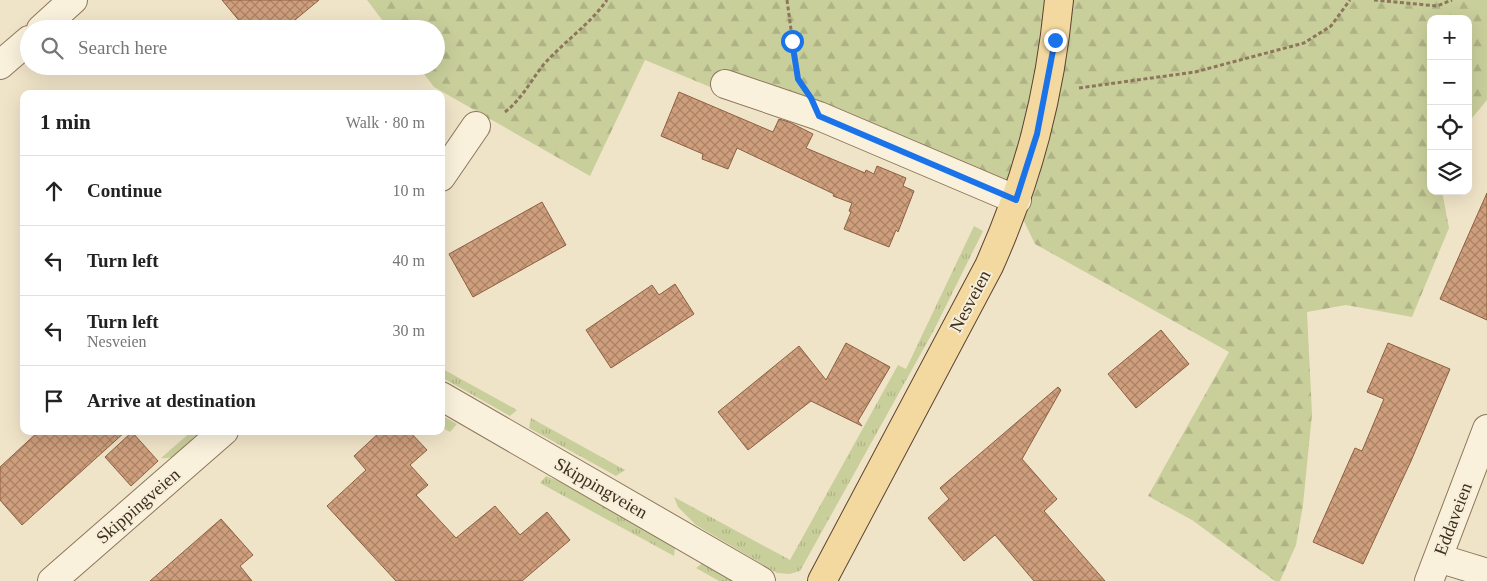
<!DOCTYPE html>
<html lang="en">
<head>
<meta charset="utf-8">
<style>
	body { margin:0; font-family:"Times New Roman",serif; background:#f6f6f6; color:#222 }
	.controls { position:absolute; right:15px; top:15px; display:grid; overflow:hidden; border-radius:10px; box-shadow:0 5px 20px #0002 }
	.controls button { width:45px; height:45px; display:grid; place-items:center; padding:0; border:0; border-bottom:1px solid #e0e0e0; background:#fff; color:#222; font:25px sans-serif }
	.stop { position:absolute; width:15px; height:15px; margin:-11px; border:4px solid #1a73e8; border-radius:50%; background:#fff }
	.stop.end { background:#1a73e8; border-color:#fff; box-shadow:0 1px 5px #0008 }
	.list { margin:0; padding:0; list-style:none }
	h2 { display:flex; justify-content:space-between; align-items:center; height:65px; margin:0; padding:0 20px; font-size:21px }
	h2 small { font-size:16px; font-weight:400; color:#767676 }
	.list li { display:grid; grid-template-columns:32px 1fr auto; gap:15px; align-items:center; box-sizing:border-box; height:70px; padding:0 20px; border-top:1px solid #e0e0e0 }
	.list b { display:block; font-size:19px; white-space:nowrap }
	.list p { margin:0; font-size:16px; white-space:nowrap; color:#767676 }
	.list em { font-size:16px; font-style:normal; color:#767676 }
	.icon { flex:none; width:28px; height:28px; fill:none; stroke:currentColor; stroke-width:2; stroke-linecap:round; stroke-linejoin:round }
	.map { position:relative; flex:none; width:1487px; height:581px; overflow:hidden }
	.search { position:absolute; background:#fff; box-shadow:0 5px 20px #0002; left:20px; top:20px; width:425px; height:55px; display:flex; align-items:center; gap:12px; box-sizing:border-box; padding:0 18px; border-radius:28px; color:#767676; font-size:19px }
	.panel { position:absolute; background:#fff; box-shadow:0 5px 20px #0002; left:20px; top:90px; width:425px; height:345px; border-radius:10px }
	.map>svg:first-child { display:block }
	.grass { fill:url(#grass-tufts) }
	.forest { fill:url(#forest-firs) }
	.building { fill:url(#building-cross-hatch); stroke:#8d5f41 }
	.lines { fill:none; stroke-linecap:round; stroke-linejoin:round }
	.minor-casing { stroke:#8d765c; stroke-width:30 }
	.major-casing { stroke:#5b4430; stroke-width:30 }
	.path { stroke:#8d765c; stroke-width:3; stroke-dasharray:4 2.5; stroke-linecap:butt }
	.minor { stroke:#faf1dc; stroke-width:28 }
	.major { stroke:#f3d9a0; stroke-width:28 }
	.route { stroke:#1a73e8; stroke-width:6 }
	.labels { text-anchor:middle; stroke-width:4; stroke-linejoin:round; paint-order:stroke }
	.street-label { font-size:18px; fill:#3d2e20; stroke:#f7eed8 }
</style>
</head>
<body>
<div class="map">
<svg width="1487" height="581" viewBox="0 0 1487 581">
	<defs>
		<pattern id="grass-tufts" width="24" height="20" patternUnits="userSpaceOnUse" patternTransform="scale(1.25)"><rect width="24" height="20" fill="#c9cf9b"/><path d="M3 7l-1-3M5 7V3M7 7l1-3M15 17l-1-3M17 17v-4M19 17l1-3" fill="none" stroke="#aeb285"/></pattern>
		<pattern id="forest-firs" width="22" height="20" patternUnits="userSpaceOnUse" patternTransform="scale(1.25)"><rect width="22" height="20" fill="#c9cf9b"/><path d="M5 1l3.5 6h-7zM16 11l3.5 6h-7z" fill="#aeb285"/></pattern>
		<pattern id="building-cross-hatch" width="8" height="8" patternUnits="userSpaceOnUse" patternTransform="scale(1.25)"><rect width="8" height="8" fill="#cf9f7d"/><path d="M0 0l8 8M0 8l8-8" fill="none" stroke="#a98266"/></pattern>
	</defs>
	<rect width="100%" height="100%" fill="#f0e4c8"/>
	<path class="grass" d="M974 226 983 231 934 330 800 571 790 574 777 573 696 525 678 507 674 497 790 560 898 365 906 369Z
		M441 368 508 405 517 410 510 416 441 377Z
		M441 415 457 424 450 432 441 427Z
		M531 418 625 470 616 476 529 428Z
		M192 431H203C192 442 178 461 161 458Z
		M546 476 571 486 675 547 674 556 540 483Z
		M703 563 739 581H719L696 568Z"/>
	<path class="forest" d="M367 0H1487V100L1468 123V19H1431V191H1442L1449 228 1412 317 1346 305 1307 312 1312 414 1303 505 1296 545 1280 581H1275L1192 520 1148 496 1229 352 1035 244 1003 178 891 135 715 89 645 60 590 176 434 87 418 66H436V29H389Z"/>
	<path class="building" d="M222 0H319L284 29H246Z
		M679 92 773 132 779 119 789 122 813 134 806 148 865 173 866 170 874 174 877 166 906 178 903 186 914 191 898 232 896 230 889 247 844 229 851 212 849 211 852 203 833 196 834 194 737 148 728 169 702 159 703 154 661 136Z
		M1487 193V320L1440 299Z
		M542 202 566 245 473 297 449 254Z
		M675 284 694 314 611 368 586 330 652 285 659 295Z
		M1161 330 1189 364 1136 408 1108 374Z
		M846 343 890 367 858 421 862 426 811 401 748 450 718 412 799 346 826 380Z
		M1388 343 1450 369 1411 461 1363 564 1313 542 1355 448 1362 451 1384 399 1367 392Z
		M1058 387 1061 390 1022 459 1057 499 1044 511 1105 581H1034L995 535 964 561 928 518 949 499 940 488Z
		M39 431H126L22 525 0 500V467Z
		M381 431H409L427 450 410 465 428 485 416 495 456 538 495 506 520 535 547 512 570 540 522 581H396L327 506 366 470 354 456Z
		M132 432 158 461 131 486 105 457Z
		M221 519 253 555 240 566 252 581H150Z"/>
	<g class="lines">
		<defs>
			<path id="minor" d="M41 29 73 0
				M0 65 29 40
				M725 84 819 116 1017 200
				M441 177 476 126
				M441 396 761 581
				M1438 558 1487 573
				M52 581 224 431
				M1429 581 1487 429"/>
			<path id="major" d="M822 581 989 266C1028 179 1050 95 1059 0"/>
		</defs>
		<use href="#minor" class="minor-casing"/>
		<use href="#major" class="major-casing"/>
		<path class="path" d="M787 0 797 74
			M1374 0 1437 6 1452 0
			M1079 88 1195 72 1304 43 1331 26 1350 0
			M505 112C522 99 531 80 544 64 564 42 590 24 607 0"/>
		<use href="#minor" class="minor"/>
		<use href="#major" class="major"/>
	</g>
	<g class="lines">
		<path class="route" d="M792 41 798 79 811 98 819 116 1016 200 1037 134 1055 40"/>
	</g>
	<g class="labels">
		<g class="street-label">
			<text transform="translate(970 301) rotate(-62)" y="6">Nesveien</text>
			<text transform="translate(601 488) rotate(30)" y="6">Skippingveien</text>
			<text transform="translate(138 506) rotate(-41)" y="6">Skippingveien</text>
			<text transform="translate(1453 519) rotate(-69)" y="6">Eddaveien</text>
		</g>
	</g>
</svg>
<div class="controls">
<button>+</button>
<button>−</button>
<button><svg class="icon" aria-label="locate" viewBox="0 0 24 24"><circle cx="12" cy="12" r="6"/><path d="M12 2v4M12 18v4M2 12h4M18 12h4"/></svg></button>
<button><svg class="icon" aria-label="layers" viewBox="0 0 24 24"><path d="M12 4l9 5-9 5-9-5zM3 14l9 5 9-5"/></svg></button>
</div>
<div class="stop" style="left:792px;top:41px"></div>
<div class="stop end" style="left:1055px;top:40px"></div>
<div class="search"><svg class="icon" aria-label="search" viewBox="0 0 24 24"><circle cx="10" cy="10" r="6"/><path d="M15 15l6 6"/></svg>Search here</div>
<section class="panel">
<h2>1 min<small>Walk · 80 m</small></h2>
<ul class="list">
<li><svg class="icon" aria-label="ahead" viewBox="0 0 24 24"><path d="M12 20V5M6 11l6-6 6 6"/></svg><div><b>Continue</b></div><em>10 m</em></li>
<li><svg class="icon" aria-label="left" viewBox="0 0 24 24"><path d="M17 20v-9H6M10 6l-5 5 5 5"/></svg><div><b>Turn left</b></div><em>40 m</em></li>
<li><svg class="icon" aria-label="left" viewBox="0 0 24 24"><path d="M17 20v-9H6M10 6l-5 5 5 5"/></svg><div><b>Turn left</b><p>Nesveien</p></div><em>30 m</em></li>
<li><svg class="icon" aria-label="arrive" viewBox="0 0 24 24"><path d="M6 21V4h12l-3 4 3 4H6"/></svg><div><b>Arrive at destination</b></div></li>
</ul>
</section>
</div>
</body>
</html>
